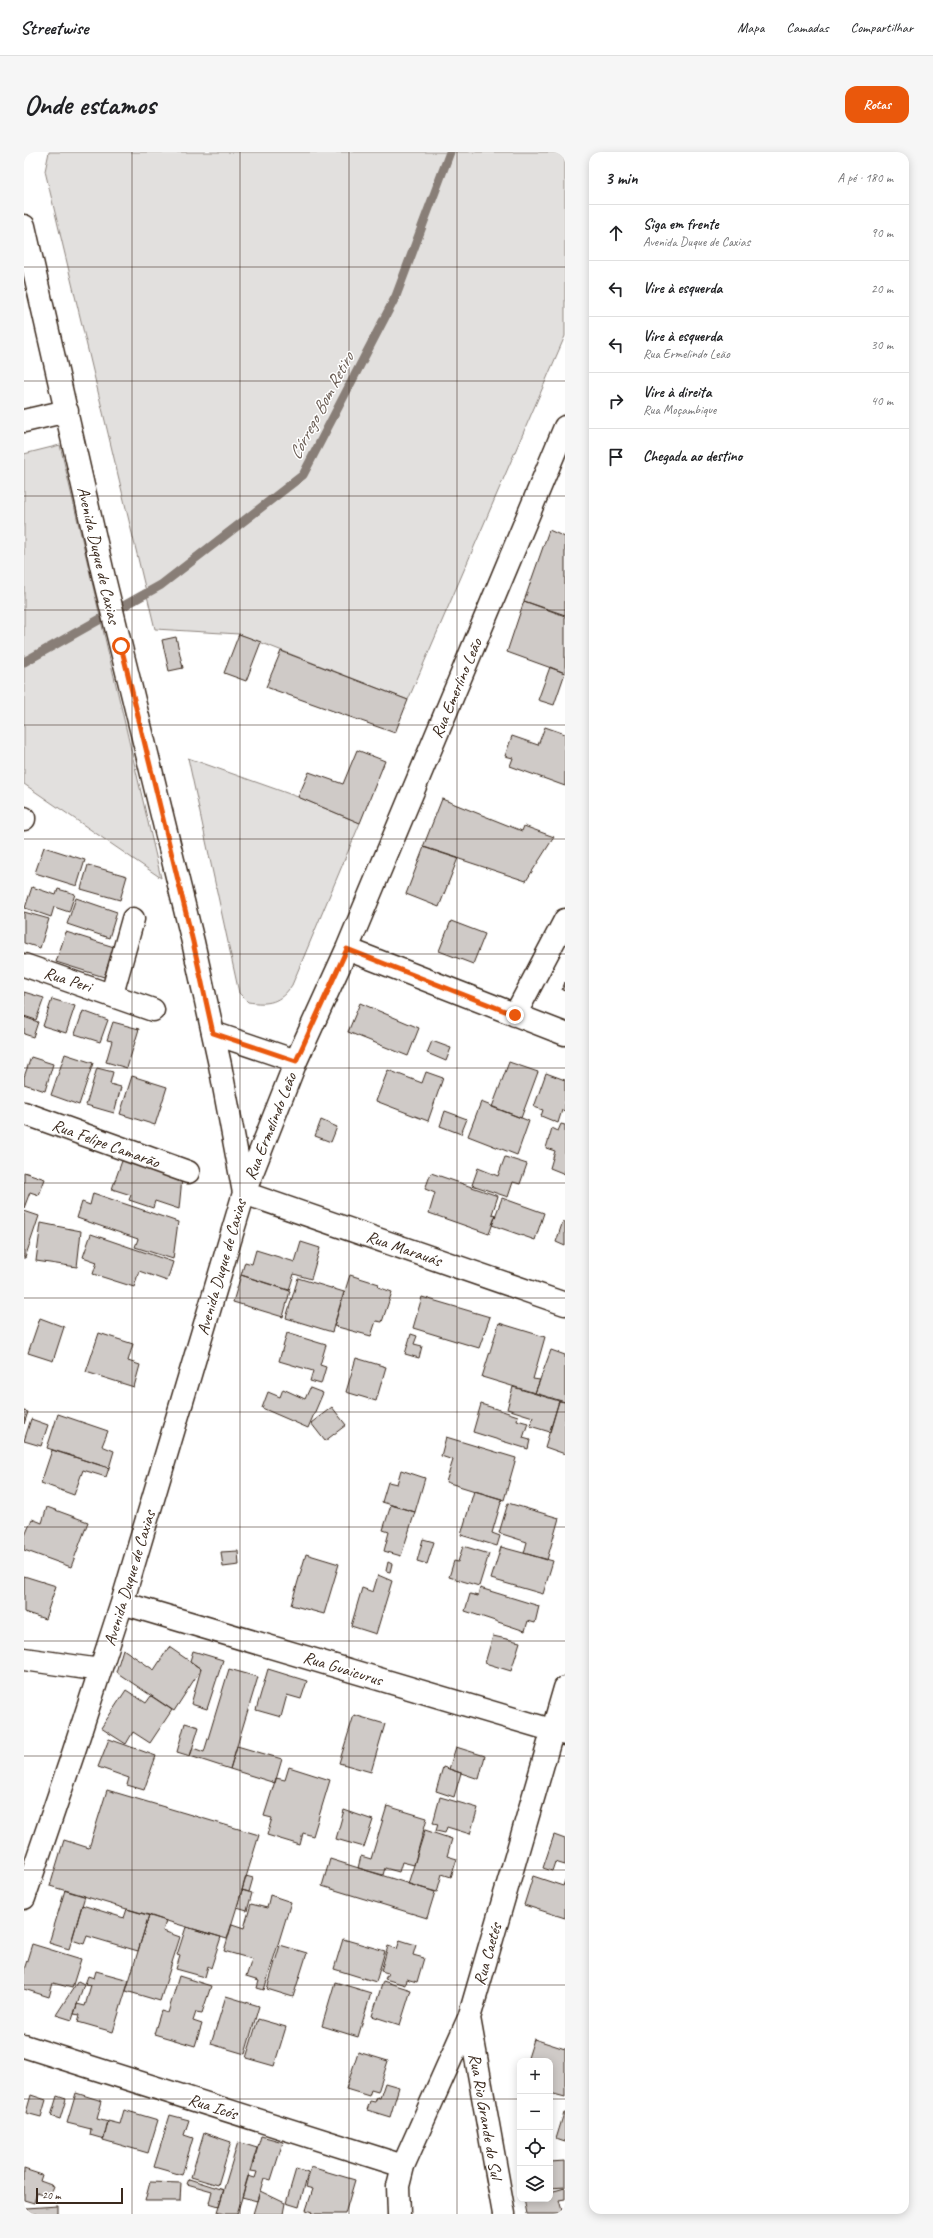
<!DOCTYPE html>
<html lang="pt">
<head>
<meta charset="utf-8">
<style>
	body { margin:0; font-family:Caveat,sans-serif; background:#f6f6f6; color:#202124 }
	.controls { position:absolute; right:12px; bottom:12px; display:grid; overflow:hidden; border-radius:8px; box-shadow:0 2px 10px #0003 }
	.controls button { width:36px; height:36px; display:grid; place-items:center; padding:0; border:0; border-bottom:1px solid #e0e0e0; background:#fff; color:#202124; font:20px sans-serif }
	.scale { position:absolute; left:12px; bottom:10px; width:87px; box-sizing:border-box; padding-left:4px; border:2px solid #3b2a1e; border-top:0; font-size:11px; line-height:14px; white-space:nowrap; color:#3b2a1e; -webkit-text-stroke:3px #fff; paint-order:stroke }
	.stop { position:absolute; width:12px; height:12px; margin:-9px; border:3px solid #ea580c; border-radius:50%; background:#fff }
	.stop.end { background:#ea580c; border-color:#fff; box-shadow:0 1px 4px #0008 }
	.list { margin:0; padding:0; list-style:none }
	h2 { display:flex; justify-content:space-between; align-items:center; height:52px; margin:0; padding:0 16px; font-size:17px }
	h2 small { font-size:13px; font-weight:400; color:#757577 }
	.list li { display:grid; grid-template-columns:26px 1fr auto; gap:12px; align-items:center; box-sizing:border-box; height:56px; padding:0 16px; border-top:1px solid #e0e0e0 }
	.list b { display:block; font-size:15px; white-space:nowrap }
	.list p { margin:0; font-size:13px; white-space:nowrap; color:#757577 }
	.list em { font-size:13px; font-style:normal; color:#757577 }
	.icon { flex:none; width:22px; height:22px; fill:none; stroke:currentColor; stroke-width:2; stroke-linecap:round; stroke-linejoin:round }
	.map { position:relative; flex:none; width:541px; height:2062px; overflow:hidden; border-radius:12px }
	header { display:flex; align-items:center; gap:24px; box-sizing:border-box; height:56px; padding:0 20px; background:#fff; border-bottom:1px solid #e0e0e0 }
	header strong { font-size:19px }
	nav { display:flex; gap:22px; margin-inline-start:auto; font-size:14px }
	.intro { display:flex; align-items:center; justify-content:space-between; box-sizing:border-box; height:96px; padding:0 24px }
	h1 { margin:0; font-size:28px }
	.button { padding:10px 18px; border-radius:12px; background:#ea580c; color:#fff; font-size:14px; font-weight:700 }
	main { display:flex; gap:24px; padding:0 24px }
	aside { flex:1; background:#fff; border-radius:12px; box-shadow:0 2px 10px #0003 }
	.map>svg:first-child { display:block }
	.green { fill:#e2e0de; stroke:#8e857e }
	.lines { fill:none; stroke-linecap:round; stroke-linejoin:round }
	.stream { stroke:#887e77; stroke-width:9 }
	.building { fill:#cfcac7; stroke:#3b2a1e }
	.minor-casing { stroke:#3b2a1e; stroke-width:25 }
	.minor { stroke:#fff; stroke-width:22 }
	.route { stroke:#ea580c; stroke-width:5 }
	.grid { fill:none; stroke:#3b2a1e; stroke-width:1; stroke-opacity:0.55 }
	.labels { text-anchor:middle; stroke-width:3; stroke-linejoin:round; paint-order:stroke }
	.street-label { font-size:17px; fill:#3b2a1e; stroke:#fff }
	.water-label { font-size:18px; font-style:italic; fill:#685b52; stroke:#fff }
</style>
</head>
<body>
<header>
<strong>Streetwise</strong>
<nav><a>Mapa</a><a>Camadas</a><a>Compartilhar</a></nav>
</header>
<div class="intro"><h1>Onde estamos</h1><a class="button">Rotas</a></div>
<main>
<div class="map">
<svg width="541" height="2062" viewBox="0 0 541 2062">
	<rect width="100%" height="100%" fill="#fff"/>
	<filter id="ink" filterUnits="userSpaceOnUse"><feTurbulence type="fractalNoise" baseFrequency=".025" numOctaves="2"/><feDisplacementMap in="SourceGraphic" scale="8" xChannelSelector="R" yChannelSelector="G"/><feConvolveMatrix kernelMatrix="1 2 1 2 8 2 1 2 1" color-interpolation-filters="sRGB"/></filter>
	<g filter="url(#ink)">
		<path class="green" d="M25 0H541V184L384 548 215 482 131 477 21 19Z
			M36 293 137 726 0 632V302Z
			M164 606 274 645 336 671 268 833C256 851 245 853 224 850L215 841Z"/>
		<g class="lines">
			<path class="stream" d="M0 510 137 433 279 323 372 144 426 0"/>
		</g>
		<path class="building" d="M525 378 541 385V463L500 449Z
			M500 449 541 464V521L483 500Z
			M215 482 237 490 222 529 200 521Z
			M152 485 159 516 145 519 138 488Z
			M257 499 384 548 371 581 242 535Z
			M526 515 541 521 530 553 514 548Z
			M521 575 541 582V634L486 614 489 606 481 604 488 584 514 593Z
			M333 598 361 609 336 671 274 645 285 620 319 632Z
			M418 647 498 679 500 674 530 685 502 729 399 695Z
			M20 695 61 708 53 734 11 721Z
			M400 695 434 706 415 755 382 742Z
			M64 713 103 724 96 748 57 737Z
			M8 735 32 743 34 737 51 742 45 760 30 755 27 765 1 756Z
			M52 746 93 760 85 786 43 772Z
			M0 760 25 767 16 796 0 791Z
			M427 769 461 782 449 812 415 799Z
			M42 780 90 795 80 825 32 810Z
			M541 830V839L538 838Z
			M0 840 20 846 12 868 0 864Z
			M28 847 51 854 42 881 19 874Z
			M336 851 395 876 384 904 324 880Z
			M59 859 84 868 76 890 51 882Z
			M0 865 14 870 9 885 0 882Z
			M89 870 115 877 103 916 82 910 88 889 83 888Z
			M408 889 427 896 422 909 403 901Z
			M41 902 69 911 55 953 27 943Z
			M7 905 29 912 21 939 0 932V925Z
			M485 910 514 920 497 966 468 955Z
			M73 916 89 920 86 932 97 935 90 961 62 953Z
			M364 918 398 931 402 920 419 926 404 969 352 949Z
			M522 921 541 928V959L538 958 534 971 517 964 519 958 510 955Z
			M108 924 143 935 131 973 96 962Z
			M457 950 505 969 493 1003 444 984Z
			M421 959 443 967 437 982 416 974Z
			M297 968 313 975 307 990 291 984Z
			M537 972 541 973V1022L526 1016 531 999 522 996 528 976 534 979Z
			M481 1005 503 1012 496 1032 489 1030 484 1045 448 1033 454 1016 474 1024Z
			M99 1006 158 1026 155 1057 131 1049 129 1056 105 1048 107 1043 88 1037Z
			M0 1020 21 1027 15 1043 6 1040 0 1056Z
			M407 1021 474 1044 468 1062 472 1063 465 1082 405 1061 411 1041 401 1037Z
			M69 1041 154 1070 149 1107 111 1095 114 1087 53 1066 58 1050 66 1053Z
			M478 1046 520 1061 511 1088 468 1073Z
			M0 1059 15 1064 1 1106H0Z
			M539 1069 541 1070V1094L532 1090Z
			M17 1071 57 1079 53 1115 12 1109Z
			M67 1082 149 1110 143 1129 115 1119 110 1135 69 1122 73 1110 59 1105Z
			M277 1090 296 1096 287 1127 270 1122 265 1138 217 1123 221 1110 228 1112 232 1098 271 1110Z
			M217 1123 266 1139 259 1165 209 1150Z
			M326 1123 355 1132 354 1135 368 1140 358 1170 352 1169 347 1184 310 1174Z
			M274 1126 320 1140 308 1180 262 1166Z
			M398 1145 466 1165 455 1196 389 1176Z
			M16 1166 40 1175 29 1209 4 1201Z
			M475 1171 521 1185 509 1227 516 1228 511 1241 458 1225Z
			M75 1181 109 1192 104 1209 116 1213 110 1235 62 1220Z
			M263 1181 302 1193 296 1213 302 1215 297 1232 286 1229 289 1219 255 1209Z
			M387 1182 393 1184 390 1192 398 1194 395 1206 381 1202Z
			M527 1198 541 1203V1250L511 1241Z
			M332 1206 362 1215 352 1249 322 1240Z
			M489 1235 535 1249 526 1280 506 1274 509 1265 483 1257Z
			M286 1236 299 1241 284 1276 238 1256 244 1240 256 1245 259 1237 281 1247Z
			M535 1249 541 1250V1302L521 1295Z
			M457 1252 494 1264 493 1268 504 1271 499 1286 506 1288 504 1297 449 1280Z
			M308 1255 322 1273 301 1289 287 1271Z
			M0 1259 4 1260 0 1272Z
			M34 1262 84 1279 78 1294 90 1299 85 1316 23 1296Z
			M7 1267 24 1273 17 1294 0 1289Z
			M422 1285 492 1306 480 1348 422 1330 429 1308 417 1304Z
			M28 1298 85 1316 82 1325 59 1318 50 1343 17 1331Z
			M377 1318 401 1326 391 1360 358 1350 364 1330 373 1332Z
			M450 1339 478 1347 468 1381 476 1384 473 1394 437 1383Z
			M484 1351 535 1366 523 1408 500 1401 503 1390 475 1381Z
			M367 1353 391 1360 377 1404 360 1399 365 1380 359 1378Z
			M23 1355 64 1370 47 1415 0 1398V1386L8 1367 18 1371Z
			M399 1387 410 1390 403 1412 393 1409Z
			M439 1394 465 1402 455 1434 425 1425 430 1409 434 1410Z
			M477 1395 529 1409 519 1442 467 1427Z
			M214 1399 215 1413 199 1415 197 1400Z
			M282 1402 315 1412 300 1462 267 1453Z
			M364 1410 368 1412 366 1420 362 1419Z
			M354 1423 368 1429 352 1482 327 1474 338 1436 349 1440Z
			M0 1424 32 1434 21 1467 0 1460Z
			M456 1436 515 1454 511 1471 504 1469 501 1479 441 1459 446 1442 454 1444Z
			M469 1484 496 1490 487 1519 461 1511Z
			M145 1495 177 1517 150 1559 92 1520 99 1497 130 1518Z
			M169 1499 199 1508 183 1557 167 1552 177 1517 166 1509Z
			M205 1517 234 1525 206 1617 166 1604 169 1596 180 1600Z
			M244 1517 283 1529 277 1547 263 1543 257 1565 232 1558Z
			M102 1538 122 1551 127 1544 148 1558 126 1591 109 1580 102 1592 77 1576Z
			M330 1563 361 1572 347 1620 315 1611Z
			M161 1571 175 1575 166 1604 153 1600Z
			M85 1587 132 1604 120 1638 103 1633 105 1626 74 1615Z
			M213 1594 258 1607 251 1631 206 1617Z
			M432 1595 461 1604 455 1627 425 1617Z
			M265 1615 306 1628 289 1684 279 1681 276 1693 243 1683 248 1666 240 1664 252 1626 261 1628Z
			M419 1615 437 1621 430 1645 412 1639Z
			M83 1638 235 1683 203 1787 26 1734 40 1688 65 1696Z
			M416 1645 454 1656 446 1682 423 1675 421 1681 412 1679 414 1672 409 1671Z
			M363 1654 403 1666 390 1713 378 1710 375 1720 361 1716 359 1723 334 1716 337 1704 347 1707Z
			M320 1658 349 1668 340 1695 312 1687Z
			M401 1678 428 1687 423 1704 433 1707 427 1725 418 1722 413 1740 384 1732Z
			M530 1683 541 1687V1713L531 1710 528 1719 519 1716Z
			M306 1707 411 1740 403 1766 298 1734Z
			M222 1724 229 1726 225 1740 218 1738Z
			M509 1724 539 1734 541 1728V1766L500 1753Z
			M41 1738 61 1744 45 1797 25 1791Z
			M218 1738 228 1741 223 1759 213 1756Z
			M246 1743 267 1750 240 1838 233 1836 235 1829 222 1825 228 1807 200 1799 208 1772 220 1776 227 1752 243 1756Z
			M58 1753 100 1766 103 1757 125 1763 114 1799 63 1784 60 1792 48 1788Z
			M125 1763 142 1769 139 1779 156 1785 136 1849 102 1839Z
			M162 1775 197 1785 187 1816 184 1814 181 1825 152 1817 156 1804 153 1803Z
			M319 1787 361 1799 352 1830 310 1817Z
			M376 1788 392 1793 389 1803 400 1806 393 1830 382 1827 381 1833 361 1827 364 1821 357 1819 364 1794 373 1797Z
			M8 1792 57 1807 48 1836 29 1831 25 1845 0 1837V1818Z
			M256 1793 283 1801 269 1845 243 1837Z
			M72 1819 105 1828 89 1880 54 1870 56 1863 50 1862 53 1852 61 1854 67 1833 61 1832 64 1824 70 1826Z
			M155 1824 187 1834 178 1861 172 1860 169 1869 178 1872 171 1894 130 1882 137 1859 144 1861Z
			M54 1829 60 1832 48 1868 32 1863Z
			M359 1829 387 1838 376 1873 348 1864Z
			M311 1830 347 1841 334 1885 298 1874Z
			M202 1844 235 1854 221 1902 187 1892Z
			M234 1867 262 1875 250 1914 222 1906Z
			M510 1887 541 1897V1945L526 1941V1909H503Z
			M334 1900 364 1909 354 1940 347 1938 345 1944 322 1937Z
			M361 1931 375 1935 366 1965 343 1958 346 1949 351 1950 353 1945 356 1946Z
			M52 1941 78 1949 73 1967 84 1970 80 1987 66 1983 67 1977 43 1971Z
			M7 1943 22 1948 17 1965 2 1961Z
			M33 1944 42 1947 36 1967 27 1964Z
			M100 1958 134 1968 124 2001 79 1988 84 1969 96 1972Z
			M540 1961H541V1990L532 1987Z
			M146 1963 165 1968 160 1983 169 1986 158 2023 130 2015Z
			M180 1981 207 1990 194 2033 167 2025Z
			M237 1984 259 1990 247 2028 240 2026 233 2049 218 2045 224 2024 231 2026 233 2020 227 2019Z
			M214 1990 233 1996 213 2062H200L193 2060Z
			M541 2009V2035L526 2036V2010Z
			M287 2015 331 2028 321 2062H287L288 2060 282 2058 289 2037 282 2035Z
			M0 2017 18 2023 16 2029 30 2034 26 2044 13 2040 10 2051 0 2048Z
			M272 2017 284 2021 275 2055 262 2051Z
			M165 2027 200 2038 195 2054 185 2051 188 2039 163 2032Z
			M126 2030 157 2031 156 2049H121Z
			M541 2036V2047L535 2048 539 2062H503L500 2047H526V2040Z
			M236 2039 261 2051 259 2062H229Z
			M34 2054V2062H3L2 2056Z"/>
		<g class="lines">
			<defs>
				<path id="minor" d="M0 74 80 426 169 790 196 913 220 1041
					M0 269 43 259
					M0 667V666
					M323 797 541 882
					M0 813 129 858
					M88 842 109 767
					M491 863 541 768
					M189 881 272 909
					M0 961 164 1020
					M220 1041 541 1152
					M98 1451 541 1582
					M0 1507 76 1518
					M0 1746 49 1602 98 1451 220 1041 272 909 323 797 541 275
					M445 1866 480 2062
					M0 1894 379 2014
					M375 2062 374 2034 379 2014 445 1866 541 1536"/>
			</defs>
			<use href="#minor" class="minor-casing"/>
			<use href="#minor" class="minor"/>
		</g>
	</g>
	<g class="lines" filter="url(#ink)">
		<path class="route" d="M97 494 169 790 189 881 272 909 323 797 491 863"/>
	</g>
	<path class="grid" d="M108 0V2062M216 0V2062M325 0V2062M433 0V2062M0 115H541M0 229H541M0 344H541M0 458H541M0 573H541M0 687H541M0 802H541M0 916H541M0 1031H541M0 1146H541M0 1260H541M0 1375H541M0 1489H541M0 1604H541M0 1718H541M0 1833H541M0 1947H496M526 1947H541"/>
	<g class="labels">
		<g class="street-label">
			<text transform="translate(75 403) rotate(77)" y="6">Avenida Duque de Caxias</text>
			<text transform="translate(432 536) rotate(-67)" y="6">Rua Emerlino Leão</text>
			<text transform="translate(44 827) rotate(18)" y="6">Rua Peri</text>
			<text transform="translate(246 974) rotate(-68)" y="6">Rua Ermelindo Leão</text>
			<text transform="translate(82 991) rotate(20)" y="6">Rua Felipe Camarão</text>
			<text transform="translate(380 1096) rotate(19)" y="6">Rua Marauás</text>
			<text transform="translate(197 1115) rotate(-74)" y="6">Avenida Duque de Caxias</text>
			<text transform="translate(105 1426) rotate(-73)" y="6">Avenida Duque de Caxias</text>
			<text transform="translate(319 1516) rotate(17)" y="6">Rua Guaicurus</text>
			<text transform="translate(463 1802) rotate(-74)" y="6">Rua Caetés</text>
			<text transform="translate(189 1954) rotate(18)" y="6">Rua Icós</text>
			<text transform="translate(462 1964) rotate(80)" y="6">Rua Rio Grande do Sul</text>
		</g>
		<g class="water-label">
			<text transform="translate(297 254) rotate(-62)" y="6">Córrego Bom Retiro</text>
		</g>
	</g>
</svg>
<div class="controls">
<button>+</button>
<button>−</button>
<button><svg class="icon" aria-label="locate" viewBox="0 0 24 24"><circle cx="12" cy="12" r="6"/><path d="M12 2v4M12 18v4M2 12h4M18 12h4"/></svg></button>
<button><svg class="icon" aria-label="layers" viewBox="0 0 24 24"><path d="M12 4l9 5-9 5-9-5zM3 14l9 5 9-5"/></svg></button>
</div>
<div class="scale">20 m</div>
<div class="stop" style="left:97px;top:494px"></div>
<div class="stop end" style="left:491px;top:863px"></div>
</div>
<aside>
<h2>3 min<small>A pé · 180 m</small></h2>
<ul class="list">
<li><svg class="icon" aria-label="ahead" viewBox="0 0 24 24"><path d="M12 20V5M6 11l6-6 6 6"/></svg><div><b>Siga em frente</b><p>Avenida Duque de Caxias</p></div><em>90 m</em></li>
<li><svg class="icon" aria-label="left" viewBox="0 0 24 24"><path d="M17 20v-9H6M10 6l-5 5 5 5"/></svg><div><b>Vire à esquerda</b></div><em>20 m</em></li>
<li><svg class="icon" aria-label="left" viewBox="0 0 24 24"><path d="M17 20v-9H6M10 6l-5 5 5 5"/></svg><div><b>Vire à esquerda</b><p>Rua Ermelindo Leão</p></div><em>30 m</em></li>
<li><svg class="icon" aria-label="right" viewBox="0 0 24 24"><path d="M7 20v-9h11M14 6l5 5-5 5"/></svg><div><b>Vire à direita</b><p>Rua Moçambique</p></div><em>40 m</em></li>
<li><svg class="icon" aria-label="arrive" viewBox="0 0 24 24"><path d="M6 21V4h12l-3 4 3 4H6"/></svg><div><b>Chegada ao destino</b></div></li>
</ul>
</aside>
</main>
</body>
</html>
